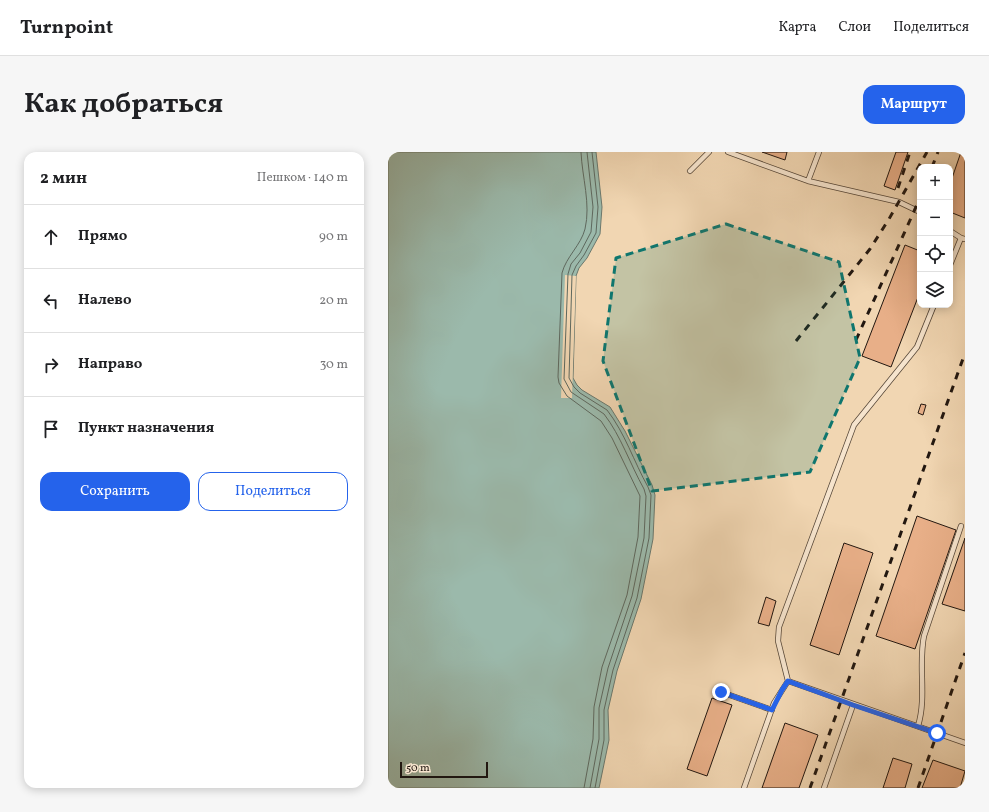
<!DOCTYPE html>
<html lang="ru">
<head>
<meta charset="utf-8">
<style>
	body { margin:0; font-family:Vollkorn,serif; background:#f6f6f6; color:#202124 }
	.controls { position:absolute; right:12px; top:12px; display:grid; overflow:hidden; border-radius:8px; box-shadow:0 2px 10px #0003 }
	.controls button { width:36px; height:36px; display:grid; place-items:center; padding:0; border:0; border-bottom:1px solid #e0e0e0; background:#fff; color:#202124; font:20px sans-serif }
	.scale { position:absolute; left:12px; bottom:10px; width:88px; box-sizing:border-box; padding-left:4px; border:2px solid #221710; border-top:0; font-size:11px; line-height:14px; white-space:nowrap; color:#221710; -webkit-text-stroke:3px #f6e4cd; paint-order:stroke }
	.stop { position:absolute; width:12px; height:12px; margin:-9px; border:3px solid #2563eb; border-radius:50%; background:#fff }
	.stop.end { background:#2563eb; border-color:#fff; box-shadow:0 1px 4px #0008 }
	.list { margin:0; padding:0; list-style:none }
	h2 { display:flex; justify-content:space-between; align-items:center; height:52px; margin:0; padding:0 16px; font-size:17px }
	h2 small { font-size:13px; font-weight:400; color:#757577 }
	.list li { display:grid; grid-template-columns:26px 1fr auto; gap:12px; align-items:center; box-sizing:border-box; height:64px; padding:0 16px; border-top:1px solid #e0e0e0 }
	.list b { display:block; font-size:15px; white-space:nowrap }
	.list em { font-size:13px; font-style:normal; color:#757577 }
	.actions { display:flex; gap:8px; padding:12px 16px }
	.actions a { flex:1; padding:9px 0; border:1px solid #2563eb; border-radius:12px; text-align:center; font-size:14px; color:#2563eb }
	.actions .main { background:#2563eb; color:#fff }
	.icon { flex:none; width:22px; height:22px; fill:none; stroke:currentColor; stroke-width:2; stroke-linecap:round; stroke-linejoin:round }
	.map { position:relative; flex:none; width:577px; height:636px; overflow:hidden; border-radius:12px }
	header { display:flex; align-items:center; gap:24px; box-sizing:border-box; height:56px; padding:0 20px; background:#fff; border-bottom:1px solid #e0e0e0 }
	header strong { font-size:19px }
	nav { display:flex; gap:22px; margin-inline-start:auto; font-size:14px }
	.intro { display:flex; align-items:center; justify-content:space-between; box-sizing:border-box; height:96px; padding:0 24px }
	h1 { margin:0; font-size:28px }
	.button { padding:10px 18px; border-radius:12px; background:#2563eb; color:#fff; font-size:14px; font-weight:700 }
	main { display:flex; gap:24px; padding:0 24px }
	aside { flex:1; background:#fff; border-radius:12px; box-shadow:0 2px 10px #0003 }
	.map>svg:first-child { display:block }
	.water { fill:#9bb9ab; stroke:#6b786d }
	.pier { fill:#f1d6b2 }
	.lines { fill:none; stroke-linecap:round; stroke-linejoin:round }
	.shore { stroke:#5e685e; stroke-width:1 }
	.building { fill:#e8af88; stroke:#221710 }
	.service-casing { stroke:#564738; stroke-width:6 }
	.service { stroke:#f6e4cd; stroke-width:4.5 }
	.rail { stroke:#221710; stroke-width:3; stroke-dasharray:7 7; stroke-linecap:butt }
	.route { stroke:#2563eb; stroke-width:5 }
	.marked { fill:#0f766e; fill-opacity:0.2; stroke:#0f766e; stroke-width:3; stroke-dasharray:8 5; stroke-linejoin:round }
</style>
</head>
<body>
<header>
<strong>Turnpoint</strong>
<nav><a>Карта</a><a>Слои</a><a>Поделиться</a></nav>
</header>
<div class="intro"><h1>Как добраться</h1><a class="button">Маршрут</a></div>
<main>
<aside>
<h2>2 мин<small>Пешком · 140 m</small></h2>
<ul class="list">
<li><svg class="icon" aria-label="ahead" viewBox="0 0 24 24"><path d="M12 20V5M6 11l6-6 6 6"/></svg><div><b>Прямо</b></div><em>90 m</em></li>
<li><svg class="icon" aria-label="left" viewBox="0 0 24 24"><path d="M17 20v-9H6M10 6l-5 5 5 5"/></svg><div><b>Налево</b></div><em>20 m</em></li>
<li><svg class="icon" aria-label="right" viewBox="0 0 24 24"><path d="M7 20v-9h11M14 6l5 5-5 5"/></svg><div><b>Направо</b></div><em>30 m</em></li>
<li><svg class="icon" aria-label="arrive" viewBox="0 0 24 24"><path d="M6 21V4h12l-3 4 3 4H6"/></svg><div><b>Пункт назначения</b></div></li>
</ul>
<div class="actions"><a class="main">Сохранить</a><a>Поделиться</a></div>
</aside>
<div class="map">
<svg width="577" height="636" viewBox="0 0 577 636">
	<rect width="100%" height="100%" fill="#f1d6b2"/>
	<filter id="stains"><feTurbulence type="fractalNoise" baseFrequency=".005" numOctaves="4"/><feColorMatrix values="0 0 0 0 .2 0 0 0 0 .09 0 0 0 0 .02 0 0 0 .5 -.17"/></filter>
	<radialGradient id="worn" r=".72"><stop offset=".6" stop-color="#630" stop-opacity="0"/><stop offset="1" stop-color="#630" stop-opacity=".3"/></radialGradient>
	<path class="water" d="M0 0H208L214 55 212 82 199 106 191 116 188 124 185 226 189 233 194 238 222 255 237 279 264 333 267 343 265 387 253 447 229 519 220 558 221 588 211 636H0Z"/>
	<path class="pier" d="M177 123 188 124 184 246H173Z"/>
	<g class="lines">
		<path class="shore" d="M193 0C194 25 203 52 197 77 193 93 178 105 174 121L170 225 171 231 179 244 213 269 224 286 252 344 250 385 239 443 214 515 206 555 205 587 196 636
			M199 0 205 55 203 80 192 101 183 112 180 122 176 227 183 240 216 262C233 284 242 312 256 337L258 344 256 386 244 444 220 516 211 556V587L202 636
			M204 0 210 55 208 81 196 103 188 114 184 123 181 226 186 235 192 241 219 258C237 281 246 310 260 335L263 343 261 386 249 446 225 518 216 558V588L207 636"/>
	</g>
	<path class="building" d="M374 0H399L397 8Z
		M508 0H520L507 38 496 34Z
		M573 0H577V66L562 60V32Z
		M517 93 532 99V140L503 215 474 204Z
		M533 252 538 253 535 263 530 261Z
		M529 364 568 378 527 497 488 484Z
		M577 386V459L554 452Z
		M456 391 485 401 451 503 422 493Z
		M378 445 388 449 381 474 370 471Z
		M324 546 344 553 319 624 299 617Z
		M397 571 430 583 411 636H374Z
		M505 606 524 612 517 636H495Z
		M545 608 577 619 572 636H534Z"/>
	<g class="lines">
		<defs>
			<path id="service" d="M340 0 420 29 511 50 532 60
				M302 19 321 0
				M420 29 431 0
				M562 79 573 86 577 87
				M562 113 573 86
				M400 529 390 489 391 475 466 273 529 195 546 153
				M400 529 577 591
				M333 540 384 558
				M530 574C539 545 530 513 536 484L573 374
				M356 636 386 551 400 529
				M436 636 465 553"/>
		</defs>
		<use href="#service" class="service-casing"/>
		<use href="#service" class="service"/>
		<path class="rail" d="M544 15 550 0
			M510 36 522 0
			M468 188 532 46
			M408 189 482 97 501 67 539 0
			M422 636 577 201
			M530 636 577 501"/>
	</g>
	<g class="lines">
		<path class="route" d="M333 540 384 558 394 538 400 529 465 553 549 581"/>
	</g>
	<path class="marked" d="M338 72 451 110 472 206 422 320 264 339 215 209 228 106Z"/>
	<rect width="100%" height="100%" filter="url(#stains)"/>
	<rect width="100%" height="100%" fill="url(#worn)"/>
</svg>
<div class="controls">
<button>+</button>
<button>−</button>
<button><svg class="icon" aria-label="locate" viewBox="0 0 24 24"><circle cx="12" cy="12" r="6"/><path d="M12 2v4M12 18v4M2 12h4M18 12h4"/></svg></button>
<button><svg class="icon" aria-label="layers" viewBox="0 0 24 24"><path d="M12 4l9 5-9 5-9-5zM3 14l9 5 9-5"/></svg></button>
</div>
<div class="scale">50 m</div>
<div class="stop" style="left:549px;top:581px"></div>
<div class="stop end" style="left:333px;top:540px"></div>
</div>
</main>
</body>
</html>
